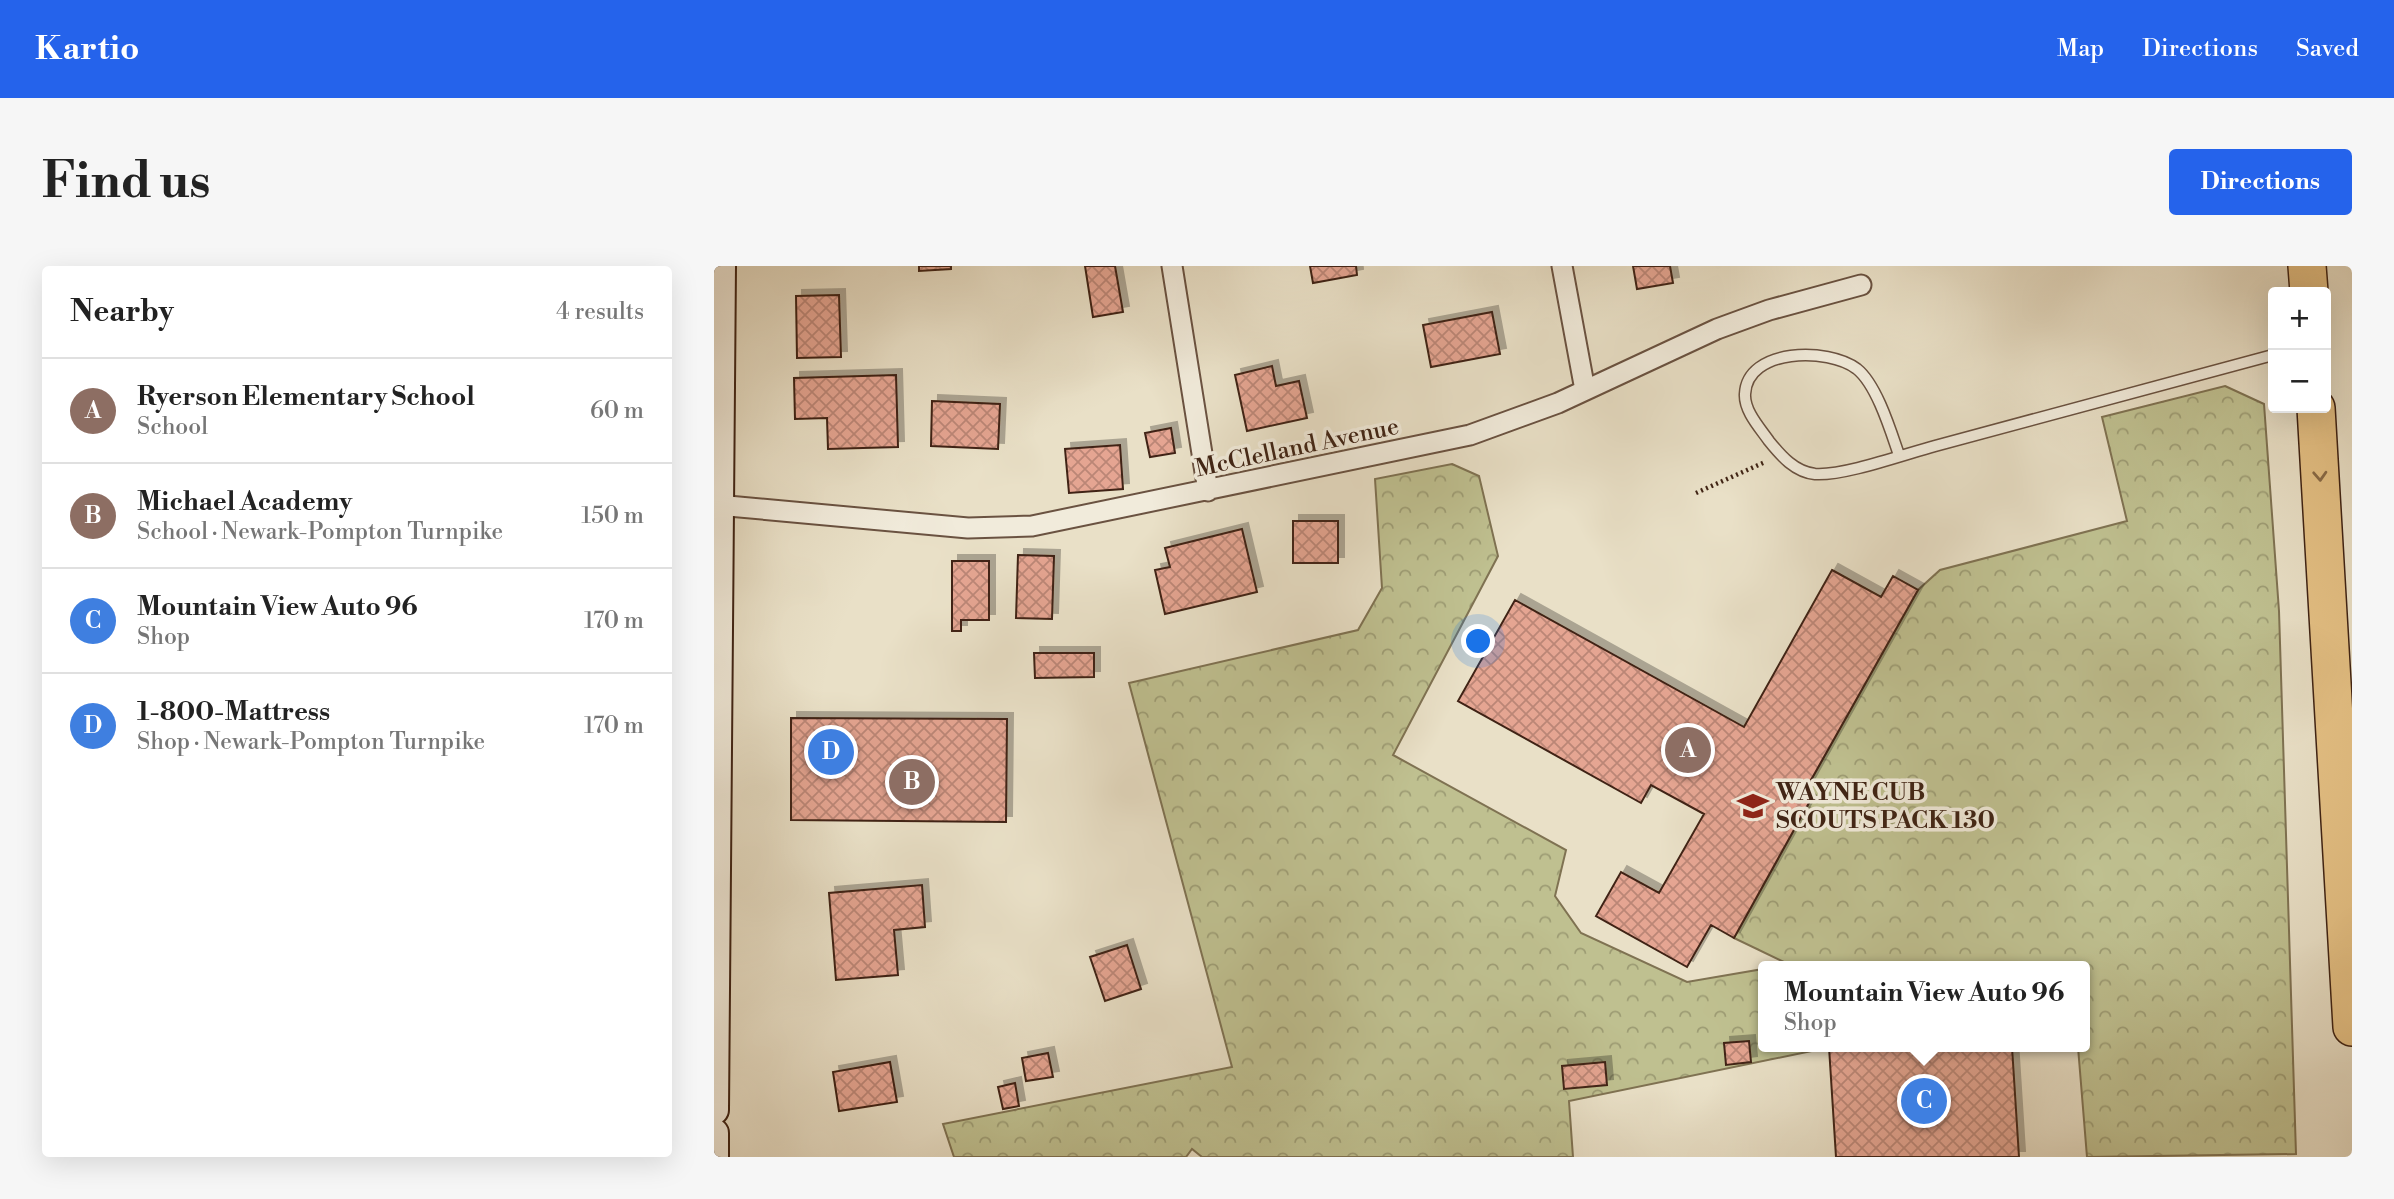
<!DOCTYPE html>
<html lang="en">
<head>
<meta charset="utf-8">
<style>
	body { margin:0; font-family:"Libre Bodoni",serif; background:#f6f6f6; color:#222 }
	.controls { position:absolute; right:21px; top:21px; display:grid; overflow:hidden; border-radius:7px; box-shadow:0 7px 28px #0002 }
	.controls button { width:63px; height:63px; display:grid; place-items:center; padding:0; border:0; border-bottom:2px solid #e0e0e0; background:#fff; color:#222; font:35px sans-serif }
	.you { position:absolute; left:765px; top:376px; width:24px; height:24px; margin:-18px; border:5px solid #fff; border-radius:50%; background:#1a73e8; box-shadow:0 0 0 10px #1a73e833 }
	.badge { display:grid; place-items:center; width:46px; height:46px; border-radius:50%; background:#2563eb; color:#fff; font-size:23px; font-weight:700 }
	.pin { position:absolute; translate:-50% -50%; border:4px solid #fff; box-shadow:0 2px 7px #0006 }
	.popup { position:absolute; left:1044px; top:695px; width:332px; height:91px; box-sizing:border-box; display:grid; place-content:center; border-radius:7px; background:#fff; filter:drop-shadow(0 2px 5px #0005); font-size:23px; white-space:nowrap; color:#767676 }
	.popup b { font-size:26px; color:#222 }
	.popup::after { content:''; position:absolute; left:50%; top:100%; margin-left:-14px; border:14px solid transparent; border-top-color:#fff }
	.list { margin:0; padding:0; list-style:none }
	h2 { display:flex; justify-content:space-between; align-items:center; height:91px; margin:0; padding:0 28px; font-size:30px }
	h2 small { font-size:23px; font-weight:400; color:#767676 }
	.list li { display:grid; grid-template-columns:46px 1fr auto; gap:21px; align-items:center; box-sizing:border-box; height:105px; padding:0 28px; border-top:2px solid #e0e0e0 }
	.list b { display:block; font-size:26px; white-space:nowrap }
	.list p { margin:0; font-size:23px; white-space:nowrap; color:#767676 }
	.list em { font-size:23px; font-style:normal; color:#767676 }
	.map { position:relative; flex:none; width:1638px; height:891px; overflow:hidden; border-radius:7px }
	header { display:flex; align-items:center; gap:42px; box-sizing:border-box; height:98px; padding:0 35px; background:#2563eb; color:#fff }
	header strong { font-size:33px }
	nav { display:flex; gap:38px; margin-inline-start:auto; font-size:24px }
	.intro { display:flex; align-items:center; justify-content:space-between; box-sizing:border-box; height:168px; padding:0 42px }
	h1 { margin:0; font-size:49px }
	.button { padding:18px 32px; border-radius:7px; background:#2563eb; color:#fff; font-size:24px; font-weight:700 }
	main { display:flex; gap:42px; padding:0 42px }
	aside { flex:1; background:#fff; border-radius:7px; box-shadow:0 7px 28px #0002 }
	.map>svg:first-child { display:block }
	.forest { fill:url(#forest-crowns); stroke:#7f7252; stroke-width:2 }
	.building { fill:url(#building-cross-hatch); stroke:#3f2314; stroke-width:2; filter:url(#shadow) }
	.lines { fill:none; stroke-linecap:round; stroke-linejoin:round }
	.lane-casing { stroke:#6a5241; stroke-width:13 }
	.street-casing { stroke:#6a5241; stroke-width:23 }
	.secondary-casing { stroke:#3f2314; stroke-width:32 }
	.highway-casing { stroke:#3f2314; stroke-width:40 }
	.path { stroke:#3f2314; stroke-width:4.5; stroke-dasharray:2 3.5; stroke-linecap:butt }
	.lane { stroke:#f1ebdb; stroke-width:10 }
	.street { stroke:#f1ebdb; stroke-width:19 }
	.secondary { stroke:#f1ebdb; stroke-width:28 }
	.highway { stroke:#e4c084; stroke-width:37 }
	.oneway { stroke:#896a46 }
	.labels { text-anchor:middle; stroke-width:7; stroke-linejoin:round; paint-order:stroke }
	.street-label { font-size:24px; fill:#3f2314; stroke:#f1ebdb }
	.poi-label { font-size:24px; font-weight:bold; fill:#3f2314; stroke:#f1ebdb; text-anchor:start }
</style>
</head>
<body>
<header>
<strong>Kartio</strong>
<nav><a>Map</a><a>Directions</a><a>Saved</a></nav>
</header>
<div class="intro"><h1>Find us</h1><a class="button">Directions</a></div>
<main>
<aside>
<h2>Nearby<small>4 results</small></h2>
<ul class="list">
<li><span class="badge" style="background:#8d6e63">A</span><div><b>Ryerson Elementary School</b><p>School</p></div><em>60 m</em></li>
<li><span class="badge" style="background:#8d6e63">B</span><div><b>Michael Academy</b><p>School · Newark-Pompton Turnpike</p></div><em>150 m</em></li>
<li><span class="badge" style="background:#3f7fe0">C</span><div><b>Mountain View Auto 96</b><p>Shop</p></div><em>170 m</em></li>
<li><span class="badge" style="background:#3f7fe0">D</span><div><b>1-800-Mattress</b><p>Shop · Newark-Pompton Turnpike</p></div><em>170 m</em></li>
</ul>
</aside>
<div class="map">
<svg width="1638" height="891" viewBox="0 0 1638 891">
	<defs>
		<pattern id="forest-crowns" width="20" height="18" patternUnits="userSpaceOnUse" patternTransform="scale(1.75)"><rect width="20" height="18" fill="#bfc090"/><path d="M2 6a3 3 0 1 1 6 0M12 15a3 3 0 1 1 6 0" fill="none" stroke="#9d9c74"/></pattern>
		<pattern id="building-cross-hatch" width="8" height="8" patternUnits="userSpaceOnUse" patternTransform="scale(1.75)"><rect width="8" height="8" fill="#e5a592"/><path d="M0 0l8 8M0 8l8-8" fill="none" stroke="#bb8676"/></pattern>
		<filter id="shadow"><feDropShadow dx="6" dy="-6" stdDeviation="0" flood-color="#0004"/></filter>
	</defs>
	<rect width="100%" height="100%" fill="#e9e0c7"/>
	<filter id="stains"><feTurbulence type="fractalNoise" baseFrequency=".00286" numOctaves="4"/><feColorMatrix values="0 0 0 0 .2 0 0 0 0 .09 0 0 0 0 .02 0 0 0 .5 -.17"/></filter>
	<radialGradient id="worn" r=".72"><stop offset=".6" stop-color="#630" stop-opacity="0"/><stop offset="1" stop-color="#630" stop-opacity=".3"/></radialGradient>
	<path class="forest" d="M1511 120 1550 138 1565 345 1582 888 1373 891 1364 781H1371V700H1066L1074 698 1020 672 1096 535 1088 530 1204 324 1226 304 1413 255 1388 151Z
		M738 198 765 210 784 290 679 489 852 584 841 630 867 667 973 716 1049 703V781H1117L855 835 859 891H488L478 883 472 891H240L229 858 518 801 415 417 644 364 668 322 661 213Z"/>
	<path class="building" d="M205 0H237V3L205 5Z
		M371 0H401L409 46 379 51Z
		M596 0H642L643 9 599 17Z
		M919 0H956L959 17 923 23Z
		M125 29 127 91 83 92 82 30Z
		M778 46 786 88 717 101 709 59Z
		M558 100 562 120 585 115 593 152 533 165 521 109Z
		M182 109 184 181 114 183 113 152 81 153 80 112Z
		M218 135 286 138 284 183 217 180Z
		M457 162 461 187 436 191 431 167Z
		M406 179 409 223 355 227 351 183Z
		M579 255H624V297H579Z
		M528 263 543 326 451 348 441 304 456 301 451 282Z
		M304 289 340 290 338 353 302 352Z
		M238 295H275V354H247V365H238Z
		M1118 304 1167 331 1179 310 1204 324 1088 530 1096 535 1020 672 997 659 973 701 882 650 907 606 945 627 990 548 937 519 927 537 744 435 801 334 1030 461Z
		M320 387H380V411L321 412Z
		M77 452 293 453 292 556 77 554Z
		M208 619 211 661 180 664 184 709 122 714 115 627Z
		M413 679 427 723 391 735 376 691Z
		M1035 775 1037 796 1012 799 1010 777Z
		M1115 781H1298L1305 891H1122Z
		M334 787 339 811 312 815 308 792Z
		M176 796 183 836 125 845 119 806Z
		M891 796 893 819 850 823 848 800Z
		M301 817 305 840 289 843 284 821Z"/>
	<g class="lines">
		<defs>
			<path id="lane" d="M1185 189C1177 166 1163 119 1143 103 1114 81 1033 82 1031 128 1030 145 1046 162 1055 175 1067 190 1081 206 1101 208 1130 210 1191 188 1221 180L1559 89"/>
			<path id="street" d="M458 0 494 225
				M848 0 871 124
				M3 239 254 262 318 260 756 169 844 137 1003 63 1055 44 1147 19"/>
			<path id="secondary" d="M0 844 7 0
				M0 867V891"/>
			<path id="highway" d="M1593 0 1595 26
				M1602 142 1638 761"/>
		</defs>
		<use href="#lane" class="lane-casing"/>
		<use href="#street" class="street-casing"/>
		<use href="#secondary" class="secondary-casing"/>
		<use href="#highway" class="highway-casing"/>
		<path class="path" d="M982 227 1051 196"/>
		<use href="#lane" class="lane"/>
		<use href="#street" class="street"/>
		<use href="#secondary" class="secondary"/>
		<use href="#highway" class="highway"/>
	</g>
	<defs><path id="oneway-chevron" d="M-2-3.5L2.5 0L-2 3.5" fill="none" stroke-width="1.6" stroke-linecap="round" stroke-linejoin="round" transform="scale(1.75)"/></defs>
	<use class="oneway" href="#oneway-chevron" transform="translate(1606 210) rotate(87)"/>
	<defs>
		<symbol id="school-bare" viewBox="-9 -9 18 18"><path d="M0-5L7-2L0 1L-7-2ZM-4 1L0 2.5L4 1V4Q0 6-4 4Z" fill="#8f2418" stroke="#f1ebdb" stroke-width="2.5" paint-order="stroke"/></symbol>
	</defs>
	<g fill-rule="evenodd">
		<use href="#school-bare" x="1017" y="518" width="44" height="44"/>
	</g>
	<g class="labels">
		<g class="street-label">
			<text transform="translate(583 181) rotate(-12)" y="8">McClelland Avenue</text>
		</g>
		<g class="poi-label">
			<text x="1062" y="534">WAYNE CUB<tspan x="1062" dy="28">SCOUTS PACK 130</tspan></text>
		</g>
	</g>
	<rect width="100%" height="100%" filter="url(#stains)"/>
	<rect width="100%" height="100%" fill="url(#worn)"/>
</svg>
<div class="controls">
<button>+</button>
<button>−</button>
</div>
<div class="you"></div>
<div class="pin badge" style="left:974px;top:484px;background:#8d6e63">A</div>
<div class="pin badge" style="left:198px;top:516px;background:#8d6e63">B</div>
<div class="pin badge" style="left:1210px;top:835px;background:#3f7fe0">C</div>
<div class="popup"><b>Mountain View Auto 96</b>Shop</div>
<div class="pin badge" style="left:117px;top:486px;background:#3f7fe0">D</div>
</div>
</main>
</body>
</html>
